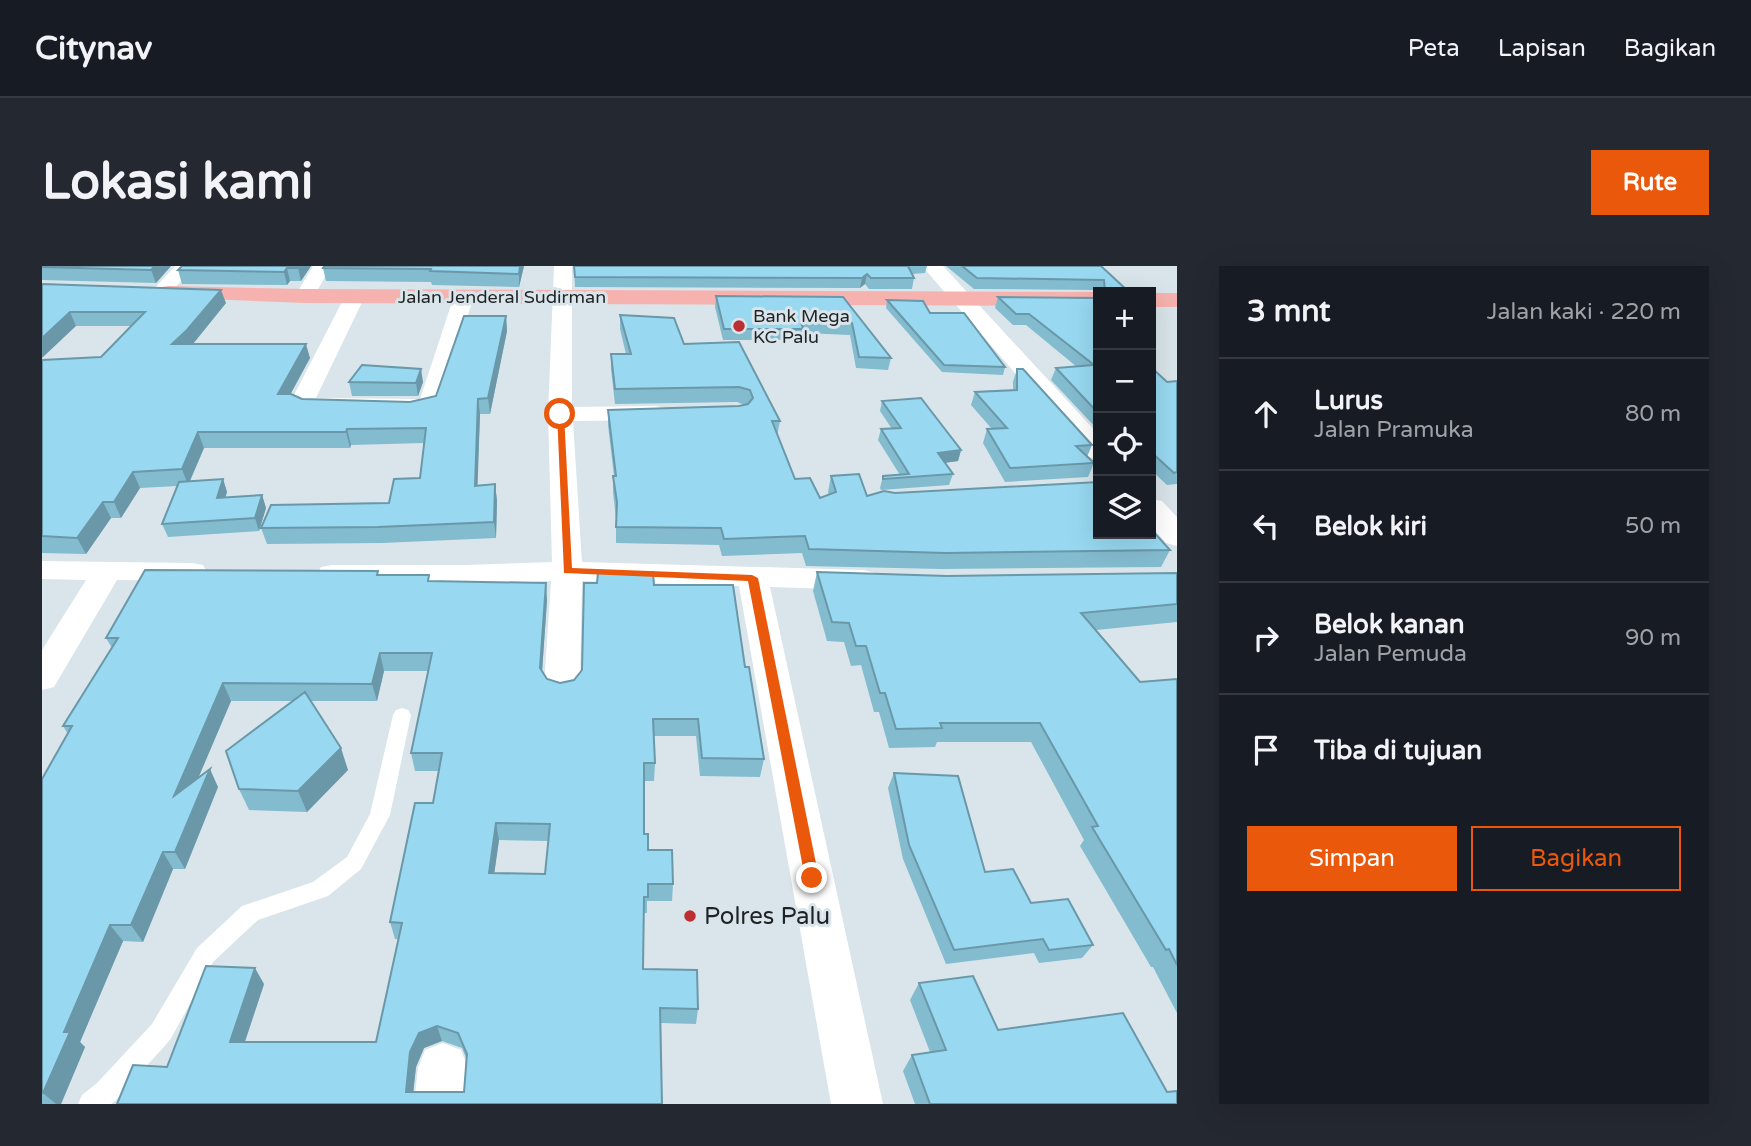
<!DOCTYPE html>
<html lang="id">
<head>
<meta charset="utf-8">
<style>
	body { margin:0; font-family:"Varela Round",sans-serif; background:#242831; color:#f1f3f6 }
	.controls { position:absolute; right:21px; top:21px; display:grid; overflow:hidden; border-radius:0px; box-shadow:0 7px 28px #0002 }
	.controls button { width:63px; height:63px; display:grid; place-items:center; padding:0; border:0; border-bottom:2px solid #363941; background:#171b24; color:#f1f3f6; font:35px sans-serif }
	.stop { position:absolute; width:21px; height:21px; margin:-16px; border:5px solid #ea580c; border-radius:50%; background:#fff }
	.stop.end { background:#ea580c; border-color:#fff; box-shadow:0 2px 7px #0008 }
	.list { margin:0; padding:0; list-style:none }
	h2 { display:flex; justify-content:space-between; align-items:center; height:91px; margin:0; padding:0 28px; font-size:30px }
	h2 small { font-size:23px; font-weight:400; color:#9ea1a6 }
	.list li { display:grid; grid-template-columns:46px 1fr auto; gap:21px; align-items:center; box-sizing:border-box; height:112px; padding:0 28px; border-top:2px solid #363941 }
	.list b { display:block; font-size:26px; white-space:nowrap }
	.list p { margin:0; font-size:23px; white-space:nowrap; color:#9ea1a6 }
	.list em { font-size:23px; font-style:normal; color:#9ea1a6 }
	.actions { display:flex; gap:14px; padding:21px 28px }
	.actions a { flex:1; padding:16px 0; border:2px solid #ea580c; border-radius:0px; text-align:center; font-size:24px; color:#ea580c }
	.actions .main { background:#ea580c; color:#fff }
	.icon { flex:none; width:38px; height:38px; fill:none; stroke:currentColor; stroke-width:2; stroke-linecap:round; stroke-linejoin:round }
	.map { position:relative; flex:none; width:1135px; height:838px; overflow:hidden; border-radius:0px }
	header { display:flex; align-items:center; gap:42px; box-sizing:border-box; height:98px; padding:0 35px; background:#171b24; border-bottom:2px solid #363941 }
	header strong { font-size:33px }
	nav { display:flex; gap:38px; margin-inline-start:auto; font-size:24px }
	.intro { display:flex; align-items:center; justify-content:space-between; box-sizing:border-box; height:168px; padding:0 42px }
	h1 { margin:0; font-size:49px }
	.button { padding:18px 32px; border-radius:0px; background:#ea580c; color:#fff; font-size:24px; font-weight:700 }
	main { display:flex; gap:42px; padding:0 42px }
	aside { flex:1; background:#171b24; border-radius:0px; box-shadow:0 7px 28px #0002 }
	.map>svg:first-child { display:block }
	.lines { fill:none; stroke-linecap:round; stroke-linejoin:round }
	.service { fill:#fff; fill-rule:evenodd }
	.minor { fill:#fff; fill-rule:evenodd }
	.tertiary { fill:#fff; fill-rule:evenodd }
	.trunk { fill:#f6b2ae; fill-rule:evenodd }
	.wall { fill:#83bbcf; fill-rule:evenodd }
	.shaded-wall { fill:#6a98a9 }
	.building { fill:#98d9f1; stroke:#6a98a9; stroke-width:2; fill-rule:evenodd }
	.route { fill:#ea580c }
	.poi-dot { fill:#bd2d34; stroke:#d9e5ea; stroke-width:2.5 }
	.labels { text-anchor:middle; stroke-width:6; stroke-linejoin:round; paint-order:stroke }
	.far-street-label { font-size:18px; fill:#1f2325; stroke:#d9e5ea }
	.far-poi-label { font-size:18px; fill:#1f2325; stroke:#d9e5ea; text-anchor:start }
	.near-poi-label { font-size:24px; fill:#1f2325; stroke:#d9e5ea; text-anchor:start }
</style>
</head>
<body>
<header>
<strong>Citynav</strong>
<nav><a>Peta</a><a>Lapisan</a><a>Bagikan</a></nav>
</header>
<div class="intro"><h1>Lokasi kami</h1><a class="button">Rute</a></div>
<main>
<div class="map">
<svg width="1135" height="838" viewBox="0 0 1135 838">
	<rect width="100%" height="100%" fill="#d9e5ea"/>
	<g class="lines">
		<path class="service" d="M360 442 366 444 369 449 348 549 319 603 286 630 216 654 171 696 128 774 73 835 69 838H36L40 829 55 817 110 758 155 682 200 640 271 616 305 591 328 548 351 449 354 444Z"/>
		<path class="minor" d="M133 0H152L127 29H113L110 25Z
			M271 0H289L270 34H256L253 30Z
			M512 0H530V141L614 140 623 142 626 147 623 152 614 154 531 155 540 296 822 304 833 307 837 314 833 321 822 324 728 321 841 838H789L697 320 540 315 538 420 532 429 520 432 508 429 502 420 509 315 424 319 290 317 279 315 275 308 279 301 290 299H424L510 296 506 148Z
			M313 24 320 26 323 30 274 132 378 133 412 30 415 26H429L432 30 396 143 371 149 264 146C256 144 254 142 249 135L303 30 306 26Z
			M0 295 150 297 161 299 165 306 161 313 150 315 75 314 12 421 0 424V384L44 314 0 313Z
			M401 777 419 784 426 802 424 838H372L376 802 383 784Z"/>
		<path class="tertiary" d="M880 0H901L1056 168V193L1046 191Z
			M1109 233 1120 235 1135 251V280L1124 277 1109 260Z"/>
		<path class="trunk" d="M127 20 263 23 1056 26V40L263 37 119 31 116 26 119 21Z
			M1109 27H1135V41H1109Z"/>
	</g>
	<path class="wall" d="M0 0H129L114 17 0 14Z
		M269 0 259 15H248L245 19 140 18 136 4Z
		M282 0H482L477 21 390 19 389 16 284 15 281 2Z
		M532 0H885L883 7 870 8 872 12 870 23H827L823 18 818 22 533 21Z
		M904 0H1059L1087 26H1058V24L932 23Z
		M0 18 184 37 151 78 268 92 248 128 260 133 368 136 394 130 464 50 465 65 448 148H438L435 219 453 218 455 235 454 272 340 277 225 278 219 262 347 237 378 212 382 177 309 179 308 182H162L148 215 181 213 185 226 183 232 220 229 224 242 217 265 126 271 120 258 135 220 98 222 79 252H69L44 288 0 287V94L59 91 89 60H34Z
		M674 30 801 31 849 92 846 104 814 102 808 69 761 67 760 74H681L673 41Z
		M956 31 1056 32V164L1009 114 1014 102 1035 101 984 59H971L953 42Z
		M845 34 888 47 963 101 961 109 900 106 844 42Z
		M578 49 642 78 697 76 738 155 735 170 753 213 778 232 787 229 786 226 789 210 825 230 1128 284 1119 301 899 303 764 300 760 287 680 290 677 279 574 277V252L571 226V210H572L566 159V144L697 140 703 139 695 136 573 138 569 103V88H584L578 63Z
		M1109 101 1125 116 1135 115V218L1125 219 1109 204Z
		M975 103 1050 179 1045 191 1052 197 1046 211 963 216 941 177 945 163H950L929 139 933 126 971 124V116Z
		M307 116H381L376 130H310Z
		M840 135 919 184 916 195 903 197 911 208 907 219 839 224 838 222 841 210 858 209 836 174 839 163H850L838 145Z
		M775 306 905 310 1135 307V356L1054 364 1098 416 1135 413V747L1111 701H1109L1038 580 1042 574 989 476H895L893 481 847 482 837 446H832L819 399 809 400 802 376 785 375 771 325Z
		M337 309 388 315 505 334 500 406 505 413 518 417 532 414 612 319 703 401 722 493 718 511 658 510 654 470H612L613 497 612 515H602V568L606 584 631 618 630 635H605V647H602L601 703 656 743 654 758 619 757 620 838H75L125 801 222 718 203 776H334L356 673H353L348 656 391 537 397 505H373L369 487 386 405H342L335 435H269L306 504 265 546 207 544 197 523 251 435H189L156 512 176 521 143 603H131L101 676 81 675 38 776 43 781 19 838H0V513L26 468 21 460 70 382 64 372ZM457 574 507 575 503 608 452 607ZM400 775 420 782 424 792 422 826H371L374 801 382 782Z
		M852 507 943 606 1051 679 1040 692 997 697 992 687 904 698 861 593 846 522Z
		M877 717 956 764 1125 826 1135 838H873L861 805 870 789 888 786 868 734Z"/>
	<path class="shaded-wall" d="M113 0H129L114 17 109 4Z
		M257 0H269L259 15 256 2Z
		M478 0H482L477 21V8Z
		M245 2 248 15 245 19 242 6Z
		M825 8 823 18 818 22 820 12Z
		M179 24 184 37 150 79 130 78Z
		M28 46 34 60 0 92V72Z
		M464 50 465 65 448 148 446 132Z
		M264 78 268 92 240 144 236 128Z
		M379 103 381 116 376 130 374 117Z
		M436 133 438 148 435 236 433 220Z
		M305 163 309 179 308 182 304 166Z
		M156 166 162 182 146 219 140 203Z
		M919 184 916 195 893 198 896 187Z
		M91 206 98 222 79 252 72 236Z
		M181 213 185 226 179 245 175 232Z
		M453 218 455 235 454 272 452 256Z
		M220 229 224 242 217 265 213 252Z
		M61 236 69 252 44 288 35 272Z
		M504 317 505 334 499 420 498 402Z
		M338 387 342 405 335 435 330 418Z
		M181 417 189 435 141 548 132 530Z
		M299 482 306 504 265 546 256 525Z
		M168 503 176 521 143 603 133 586Z
		M454 557 457 574 450 624 447 607Z
		M121 586 131 603 101 676 89 659Z
		M68 659 81 675 38 776 43 781 19 838H14L1 827 22 766Z
		M213 702 222 718 198 790 188 776Z
		M395 760 400 775 382 782 374 801 370 838 364 826 368 786 377 767Z"/>
	<path class="building" d="M0 0H113L109 4 0 1Z
		M140 0H257L256 2H245L242 6 136 4Z
		M282 0H478L477 8 388 5 389 3 281 2Z
		M532 0H866L872 12H829L825 8 820 12 533 11Z
		M920 0H1059L1087 26H1063L1062 14 935 12Z
		M0 18 179 24 145 64 130 78H264L236 128H249L260 133 368 136 394 130 422 50H464L446 132 436 133 433 220 453 218 452 256 336 261 219 262 229 239 347 237 352 213 378 212 384 162 305 163 304 166H156L140 203 91 206 72 236H61L35 272 0 270V94L59 91 103 46H28L0 72Z
		M674 30 801 31 849 92 817 91 810 57 759 56 761 63H682Z
		M956 31 1056 32V53H1054L1056 55V147L1014 102 1052 99 987 48H974Z
		M845 34 881 35 888 47H922L963 101 902 99Z
		M578 49 632 52 642 78 697 76 738 155H730L753 213 768 212 778 232 794 226 789 210 817 208 825 230 842 225 853 227 1056 216V268H1109V263L1128 284 904 287 767 283 763 270 682 273 679 262 574 261 575 236 571 210H574L566 144 697 140 706 138 711 132 708 124 697 121 573 123 569 88H589Z
		M320 99 379 103 374 117 307 116Z
		M1109 101 1125 116 1135 115V206L1132 207 1109 186Z
		M975 103H981L1050 179 1034 180 1052 197 968 202 945 163 965 162 933 126 975 124Z
		M879 132 919 184 896 187 911 208 841 213V210L867 208 839 163 859 162 840 135Z
		M181 213 175 232 220 229 213 252 120 258 137 216Z
		M103 304 336 305 335 309H387L386 315 504 317 498 402 505 413 518 417 532 414 540 404 542 317H555L556 306H611L612 319H691L703 401H707L722 493 660 492 656 453H611L613 497H602V568H606V584H630L631 618H606V631H602L601 703 655 704 656 743 618 742 620 838H75L91 799 125 801 164 700 213 702 188 776H334L360 657 348 656 373 537H391L400 487H369L390 387H338L330 418 181 417 132 530 168 503 133 586H121L89 659H68L22 766H28L1 827H0V513L30 460H21L76 372H64ZM454 557 508 558 503 608 447 607ZM395 760 416 767 425 788 422 826H364L368 786 377 767Z
		M775 306 905 310 1135 307V338L1039 347 1098 416 1135 413V699L1127 683 1124 684 1050 561 1056 560 998 457H898L900 462 854 463 843 427H838L824 380H814L807 357 790 356Z
		M263 426 299 482 256 525 197 523 184 485Z
		M852 507 916 510 943 606 971 603 989 637 1026 633 1051 679 1007 684 1001 673 912 684 867 579Z
		M931 710 956 764 1081 747 1125 826 1135 825V838H888L870 789 904 784 877 717Z"/>
	<path class="route" d="M515 147 522 148 530 302 710 309 716 312 777 612 775 616H765L763 612 706 315 522 307Z"/>
	<g class="poi-dot">
		<circle cx="697" cy="60" r="7"/>
		<circle cx="648" cy="650" r="7"/>
	</g>
	<g class="labels">
		<g class="far-street-label">
			<text x="460" y="37">Jalan Jenderal Sudirman</text>
		</g>
		<g class="far-poi-label">
			<text x="711" y="56">Bank Mega<tspan x="711" dy="21">KC Palu</tspan></text>
		</g>
		<g class="near-poi-label">
			<text x="662" y="658">Polres Palu</text>
		</g>
	</g>
</svg>
<div class="controls">
<button>+</button>
<button>−</button>
<button><svg class="icon" aria-label="locate" viewBox="0 0 24 24"><circle cx="12" cy="12" r="6"/><path d="M12 2v4M12 18v4M2 12h4M18 12h4"/></svg></button>
<button><svg class="icon" aria-label="layers" viewBox="0 0 24 24"><path d="M12 4l9 5-9 5-9-5zM3 14l9 5 9-5"/></svg></button>
</div>
<div class="stop" style="left:518px;top:148px"></div>
<div class="stop end" style="left:770px;top:612px"></div>
</div>
<aside>
<h2>3 mnt<small>Jalan kaki · 220 m</small></h2>
<ul class="list">
<li><svg class="icon" aria-label="ahead" viewBox="0 0 24 24"><path d="M12 20V5M6 11l6-6 6 6"/></svg><div><b>Lurus</b><p>Jalan Pramuka</p></div><em>80 m</em></li>
<li><svg class="icon" aria-label="left" viewBox="0 0 24 24"><path d="M17 20v-9H6M10 6l-5 5 5 5"/></svg><div><b>Belok kiri</b></div><em>50 m</em></li>
<li><svg class="icon" aria-label="right" viewBox="0 0 24 24"><path d="M7 20v-9h11M14 6l5 5-5 5"/></svg><div><b>Belok kanan</b><p>Jalan Pemuda</p></div><em>90 m</em></li>
<li><svg class="icon" aria-label="arrive" viewBox="0 0 24 24"><path d="M6 21V4h12l-3 4 3 4H6"/></svg><div><b>Tiba di tujuan</b></div></li>
</ul>
<div class="actions"><a class="main">Simpan</a><a>Bagikan</a></div>
</aside>
</main>
</body>
</html>
